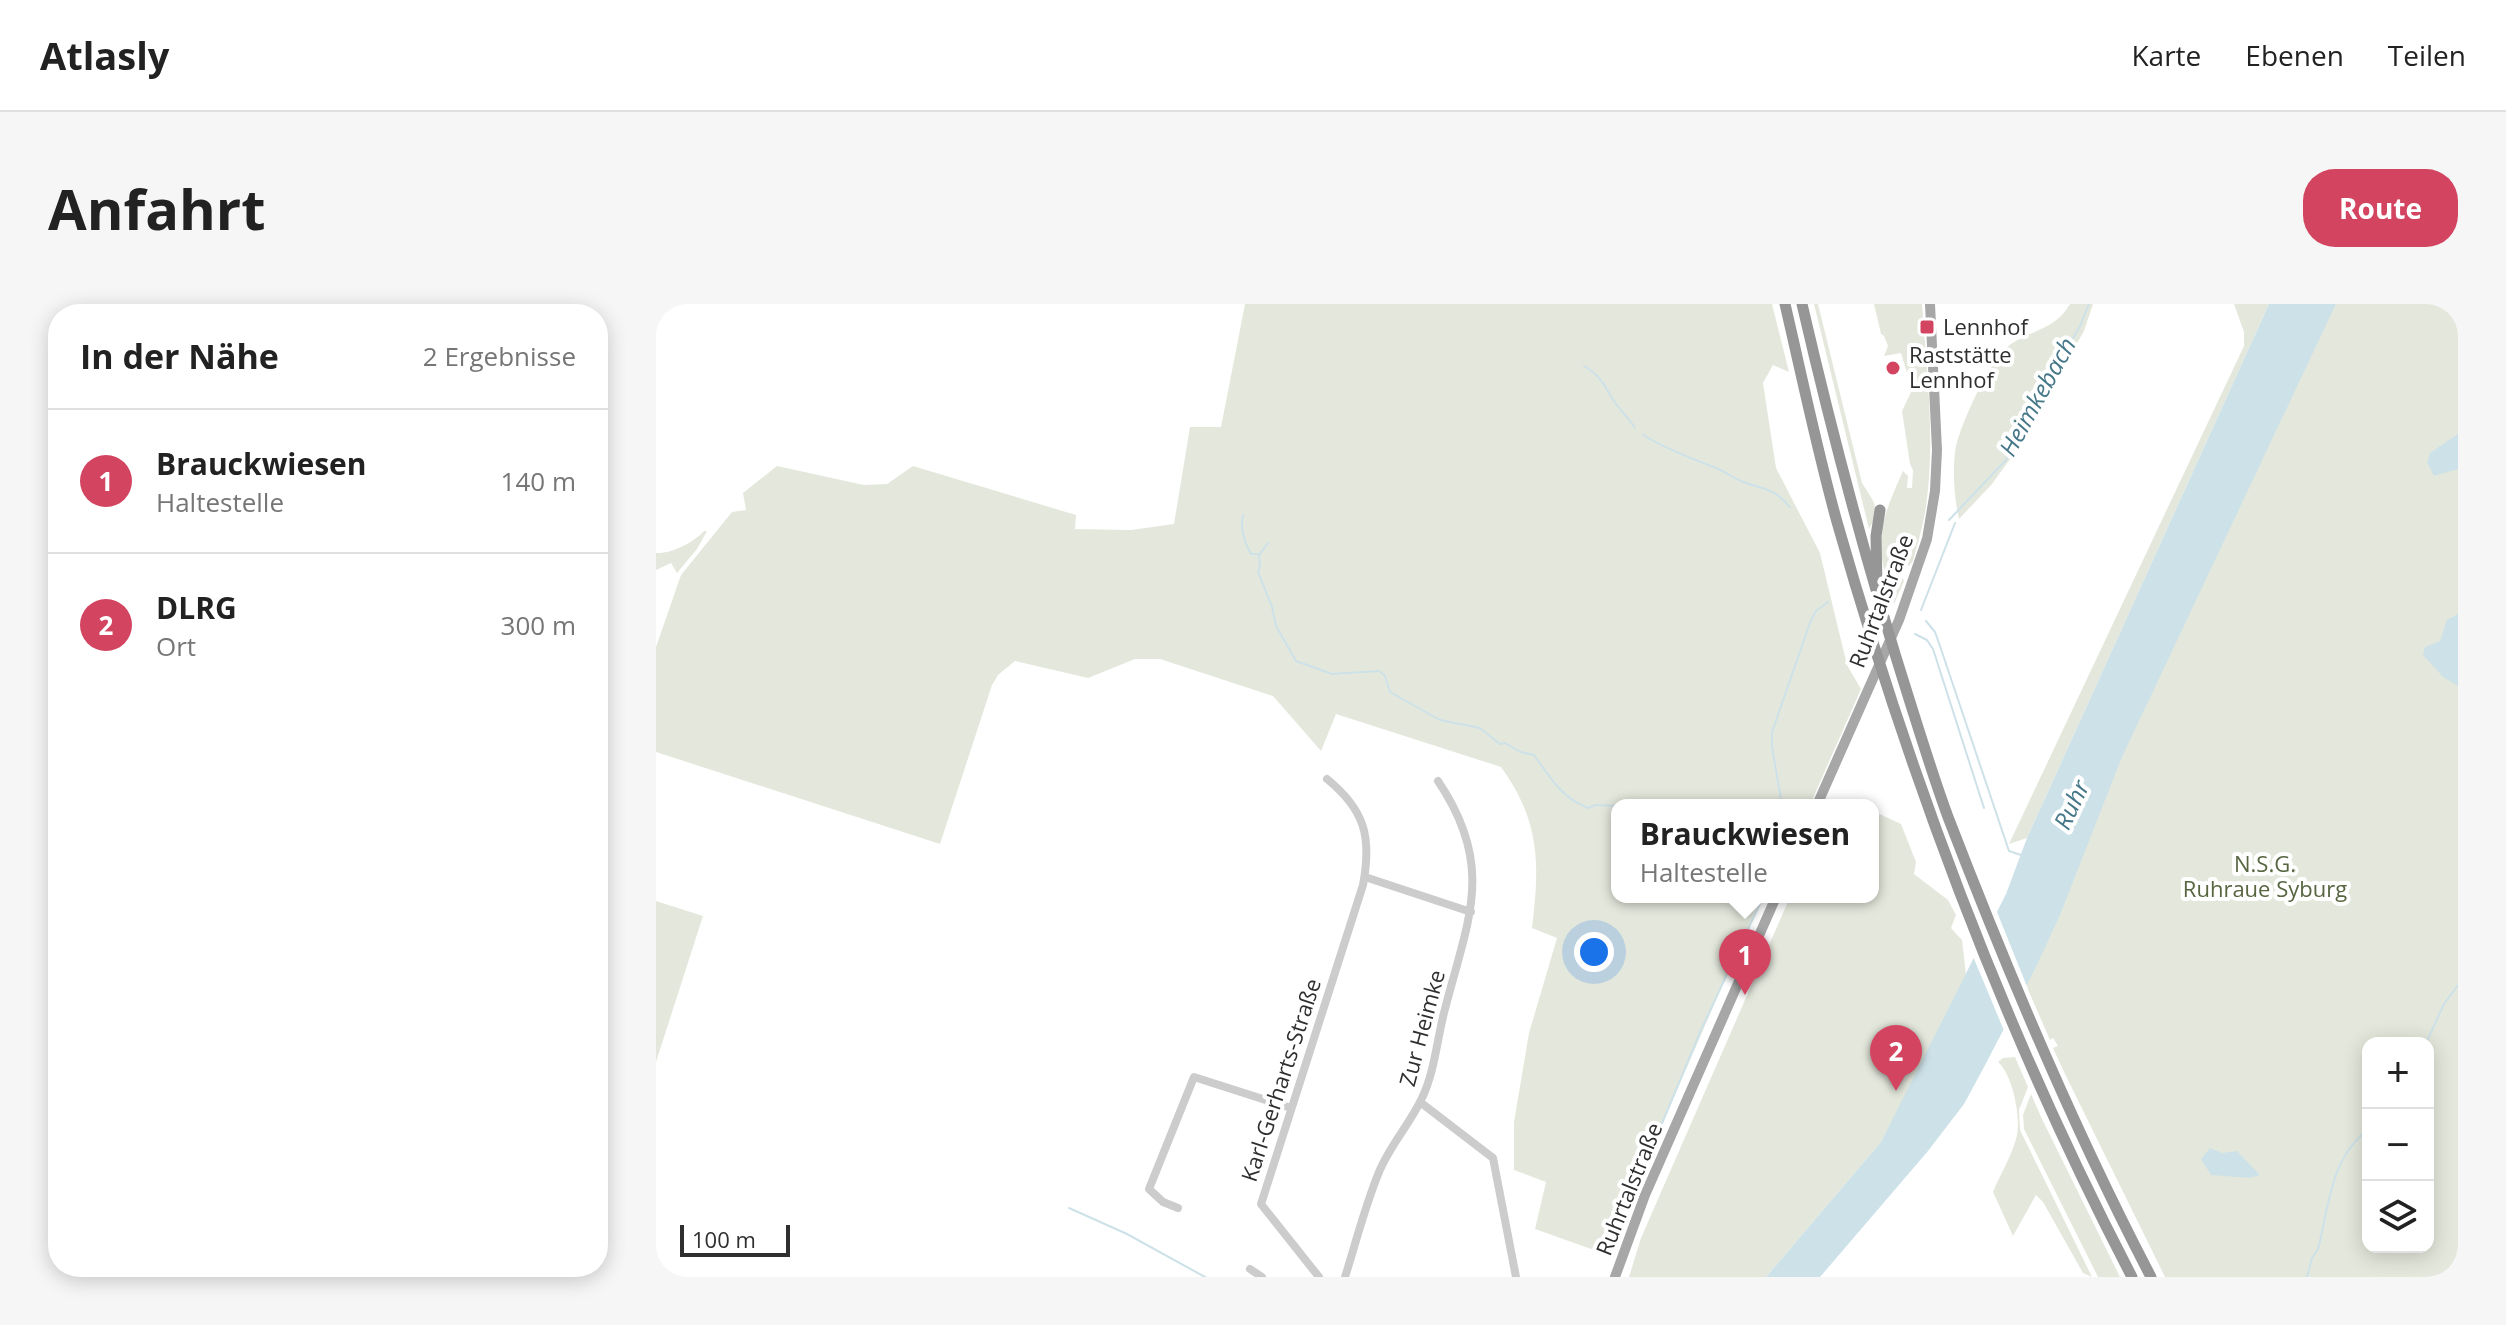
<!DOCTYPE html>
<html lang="de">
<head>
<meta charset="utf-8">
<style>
	body { margin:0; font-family:"Open Sans",sans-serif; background:#f6f6f6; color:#222 }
	.controls { position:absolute; right:24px; bottom:24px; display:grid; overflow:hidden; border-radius:16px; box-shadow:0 4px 20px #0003 }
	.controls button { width:72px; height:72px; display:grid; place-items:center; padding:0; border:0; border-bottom:2px solid #e0e0e0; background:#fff; color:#222; font:40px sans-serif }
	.scale { position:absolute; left:24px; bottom:20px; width:110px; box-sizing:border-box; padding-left:8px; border:4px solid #2f2f2f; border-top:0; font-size:22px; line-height:28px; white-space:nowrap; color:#2f2f2f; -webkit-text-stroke:6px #fff; paint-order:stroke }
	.you { position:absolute; left:938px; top:648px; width:28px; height:28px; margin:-20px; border:6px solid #fff; border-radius:50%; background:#1a73e8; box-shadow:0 0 0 12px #1a73e833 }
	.badge { display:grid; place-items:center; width:52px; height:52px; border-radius:50%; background:#d34461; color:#fff; font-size:26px; font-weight:700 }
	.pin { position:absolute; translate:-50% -66px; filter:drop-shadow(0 2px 4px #0008) }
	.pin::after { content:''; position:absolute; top:42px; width:28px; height:24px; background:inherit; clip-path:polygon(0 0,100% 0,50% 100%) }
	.popup { position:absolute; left:955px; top:495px; width:268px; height:104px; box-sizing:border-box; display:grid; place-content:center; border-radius:16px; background:#fff; filter:drop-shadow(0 2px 6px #0005); font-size:26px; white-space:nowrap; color:#767676 }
	.popup b { font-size:30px; color:#222 }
	.popup::after { content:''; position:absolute; left:50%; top:100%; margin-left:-16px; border:16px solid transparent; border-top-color:#fff }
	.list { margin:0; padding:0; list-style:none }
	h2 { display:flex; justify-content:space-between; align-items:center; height:104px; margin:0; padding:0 32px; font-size:34px }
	h2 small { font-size:26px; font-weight:400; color:#767676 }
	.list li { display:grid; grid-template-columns:52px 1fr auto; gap:24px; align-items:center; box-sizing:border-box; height:144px; padding:0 32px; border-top:2px solid #e0e0e0 }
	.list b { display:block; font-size:30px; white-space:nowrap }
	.list p { margin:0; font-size:26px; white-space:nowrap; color:#767676 }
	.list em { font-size:26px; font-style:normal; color:#767676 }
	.icon { flex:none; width:44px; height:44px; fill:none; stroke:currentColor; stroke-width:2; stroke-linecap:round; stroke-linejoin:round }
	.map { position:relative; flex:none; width:1802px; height:973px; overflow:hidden; border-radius:32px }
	header { display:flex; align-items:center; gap:48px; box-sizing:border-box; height:112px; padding:0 40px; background:#fff; border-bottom:2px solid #e0e0e0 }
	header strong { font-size:38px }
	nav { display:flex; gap:44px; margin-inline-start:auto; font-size:28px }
	.intro { display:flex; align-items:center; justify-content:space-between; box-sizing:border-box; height:192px; padding:0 48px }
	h1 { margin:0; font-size:56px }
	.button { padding:20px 36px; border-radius:32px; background:#d34461; color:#fff; font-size:28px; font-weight:700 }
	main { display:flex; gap:48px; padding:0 48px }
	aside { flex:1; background:#fff; border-radius:32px; box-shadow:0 4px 20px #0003 }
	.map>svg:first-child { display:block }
	.green { fill:#e4e8dc; fill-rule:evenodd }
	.water { fill:#cde1e8 }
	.pier { fill:#fff }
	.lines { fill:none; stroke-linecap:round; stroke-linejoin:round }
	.stream { stroke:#cde1e8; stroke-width:2 }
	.minor { stroke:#ccc; stroke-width:8 }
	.major { stroke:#a7a7a7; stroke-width:10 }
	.highway { stroke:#969696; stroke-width:11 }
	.poi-dot { fill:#d34461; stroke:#fff; stroke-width:3 }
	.labels { text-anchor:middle; stroke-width:8; stroke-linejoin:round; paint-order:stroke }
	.poi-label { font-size:22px; fill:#2f2f2f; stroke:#fff; text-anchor:start }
	.street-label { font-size:22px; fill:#2f2f2f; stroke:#fff }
	.park-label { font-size:22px; fill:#576641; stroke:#fff }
	.water-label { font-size:24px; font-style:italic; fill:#457789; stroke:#fff }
</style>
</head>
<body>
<header>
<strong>Atlasly</strong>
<nav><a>Karte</a><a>Ebenen</a><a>Teilen</a></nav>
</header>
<div class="intro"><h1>Anfahrt</h1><a class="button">Route</a></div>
<main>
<aside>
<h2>In der Nähe<small>2 Ergebnisse</small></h2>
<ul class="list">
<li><span class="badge">1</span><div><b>Brauckwiesen</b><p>Haltestelle</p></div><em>140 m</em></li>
<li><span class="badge">2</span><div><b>DLRG</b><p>Ort</p></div><em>300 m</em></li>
</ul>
</aside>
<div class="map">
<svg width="1802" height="973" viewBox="0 0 1802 973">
	<rect width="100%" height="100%" fill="#fff"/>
	<path class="green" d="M589 0H1116L1133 68 1117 61 1107 79 1120 164 1164 249 1191 361 1205 385 1154 501H961V593H1105L968 908 952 951 879 925 890 878 858 866V818L873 729 901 634 876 624C884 559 884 517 845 463L680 410 665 447 617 392 504 355H479L432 374 359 357 342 371 336 381 284 540 0 448V343L25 271 76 208 90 206 87 189 121 162 208 181 231 180 257 162 420 211 419 225 475 226 518 220 534 123H565Z
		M1158 0H1162L1206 179C1217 197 1226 204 1213 225Z
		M1218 0H1266C1271 69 1280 141 1269 209 1266 226 1261 242 1257 257L1253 262 1248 259 1243 269 1248 277 1238 300C1218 240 1221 225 1247 167L1252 172 1251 184H1256L1257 166 1254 160 1246 107 1256 86 1245 49 1228 52 1232 42 1228 32 1225 30Z
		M1414 0H1437L1428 27 1357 151 1336 180 1303 215C1298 194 1296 164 1300 142 1306 117 1334 55 1355 40 1376 26 1400 25 1414 0Z
		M1578 0H1613L1371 534 1353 540 1588 42V28Z
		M1661 0H1802V963L1796 973H1509L1409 770 1397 744 1402 742 1397 734 1394 736 1370 681 1400 575ZM1712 739H1772V943H1712Z
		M48 227H51L41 245 21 269 15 259 0 266V249C15 250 37 239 48 227Z
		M1217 507 1245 520 1260 558 1258 570 1292 596 1300 611 1295 624 1306 636 1310 671 1265 762 1225 838 1110 973H973L985 934 1134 593H1217Z
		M0 597 47 612 0 758Z
		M1359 753 1372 783 1363 806 1364 826 1436 973 1427 969 1387 898 1380 891 1357 932 1337 888C1344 871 1355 853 1360 835 1366 816 1357 771 1342 758L1347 754Z
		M1375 790 1386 815 1464 973H1442L1368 825 1367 811Z"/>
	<path class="water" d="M1613 0H1680L1466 453 1404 611 1380 663 1327 765 1308 800 1272 847 1164 973H1110L1225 838 1350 590 1371 534Z
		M1802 130V165L1778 172 1771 158 1774 149Z
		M1802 310V382L1787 373 1767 351 1769 343 1784 337 1791 316Z
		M1554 844 1566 849 1581 847 1604 871 1594 874 1555 871 1545 855Z"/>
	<path class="pier" d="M1339 603 1372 685 1349 729 1316 650Z"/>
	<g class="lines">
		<path class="stream" d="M928 62C947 73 947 81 958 97 965 107 973 115 979 124
			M987 131C1011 146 1036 154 1062 165 1070 168 1077 174 1085 177 1109 187 1114 181 1134 203
			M587 211C584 225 588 238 595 250H602
			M1293 216 1350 156 1425 20 1433 0
			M604 250 612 239
			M603 251 604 262 602 268 616 303 620 322 640 357 676 370 723 367 729 372 734 388 784 416 824 424 844 440 849 439 864 448 878 451C893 472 907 496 933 504L939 501 961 502
			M1265 306 1299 219
			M1270 317 1279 328 1286 348 1353 547 1365 551
			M1259 330 1271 336 1277 345 1328 504
			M1126 501 1116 443V428L1155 316 1160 307 1172 298
			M1770 739 1788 700 1802 681
			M413 904 471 930 549 973
			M954 944 1045 726 1107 593
			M1651 973 1656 954 1662 945C1673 903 1674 854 1712 826"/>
		<path class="minor" d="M709 573 815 608
			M764 798 837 854 860 973
			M522 904 507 898 493 885 538 773 635 804
			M594 965 606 973
			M663 973 605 900 707 581C716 533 709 506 671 475
			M689 973C700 938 709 902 723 868 734 841 754 820 766 794 779 767 781 734 789 705 812 615 840 563 782 477"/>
		<path class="major" d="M1161 501 1243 316 1271 235 1279 187 1281 146 1274 0
			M959 973 989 891 1120 593"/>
		<path class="highway" d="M1129 0C1146 73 1161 146 1181 218 1255 478 1351 733 1476 973
			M1146 0C1177 134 1212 266 1254 398 1266 436 1278 475 1292 513 1352 669 1417 824 1495 973
			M1221 281 1220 232 1224 206"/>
	</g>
	<g class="poi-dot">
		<rect x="1263" y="15" width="16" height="16" rx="4"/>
		<circle cx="1237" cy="64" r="8"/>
	</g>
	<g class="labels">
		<g class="poi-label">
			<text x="1287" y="31">Lennhof</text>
			<text x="1253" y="59">Raststätte<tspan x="1253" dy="25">Lennhof</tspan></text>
		</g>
		<g class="street-label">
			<text transform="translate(1225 297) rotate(-69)" y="8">Ruhrtalstraße</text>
			<text transform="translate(766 724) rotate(-75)" y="8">Zur Heimke</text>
			<text transform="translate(625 776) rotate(-72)" y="8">Karl-Gerharts-Straße</text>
			<text transform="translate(973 885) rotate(-68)" y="8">Ruhrtalstraße</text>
		</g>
		<g class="park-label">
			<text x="1609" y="568">N.S.G.<tspan x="1609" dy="25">Ruhraue Syburg</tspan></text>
		</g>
		<g class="water-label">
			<text transform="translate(1382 93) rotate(-61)" y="8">Heimkebach</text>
			<text transform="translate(1416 501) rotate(-65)" y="8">Ruhr</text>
		</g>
	</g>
</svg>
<div class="controls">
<button>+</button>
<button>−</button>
<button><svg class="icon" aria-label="layers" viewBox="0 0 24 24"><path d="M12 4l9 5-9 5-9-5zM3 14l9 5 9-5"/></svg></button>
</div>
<div class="scale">100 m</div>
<div class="you"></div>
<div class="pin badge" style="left:1089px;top:691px">1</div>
<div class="popup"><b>Brauckwiesen</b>Haltestelle</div>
<div class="pin badge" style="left:1240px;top:787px">2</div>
</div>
</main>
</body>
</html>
